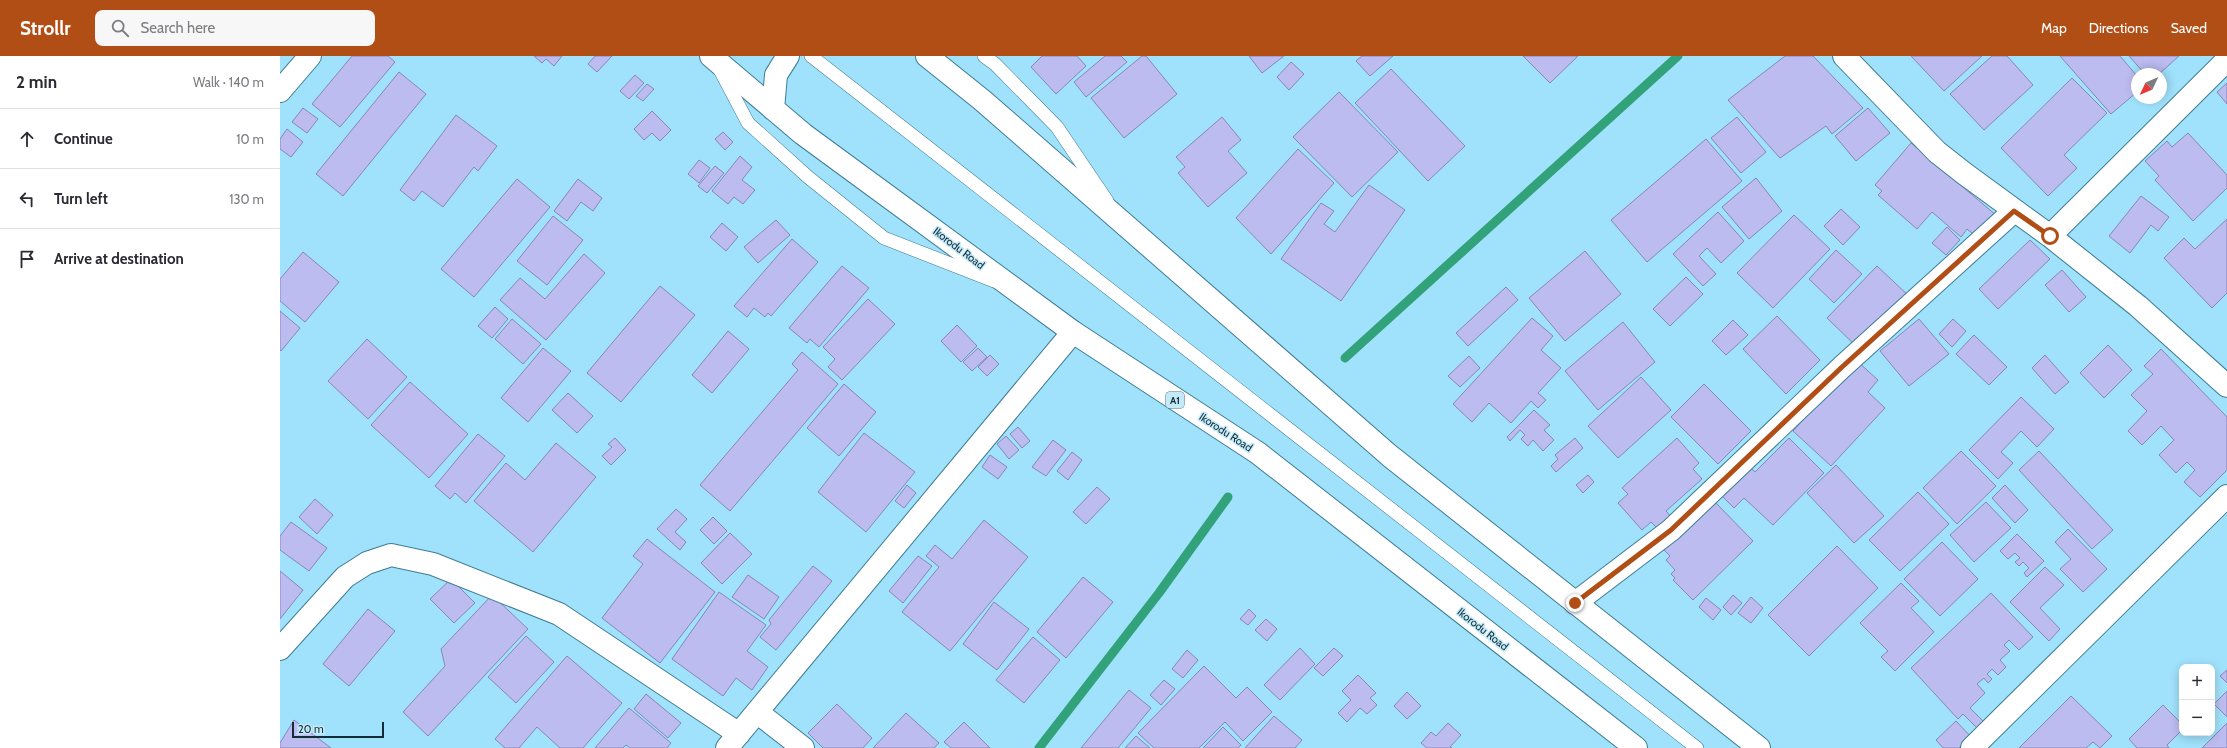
<!DOCTYPE html>
<html lang="en">
<head>
<meta charset="utf-8">
<style>
	body { margin:0; font-family:Cabin,sans-serif; background:#f7f7f7; color:#2b2b33 }
	.controls { position:absolute; right:12px; bottom:12px; display:grid; overflow:hidden; border-radius:8px; box-shadow:0 2px 10px #0003 }
	.controls button { width:36px; height:36px; display:grid; place-items:center; padding:0; border:0; border-bottom:1px solid #e1e1e2; background:#fff; color:#2b2b33; font:20px sans-serif }
	.compass { position:absolute; left:1851px; top:12px; width:36px; height:36px; border-radius:50%; background:#fff; box-shadow:0 2px 10px #0003; rotate:226deg }
	.scale { position:absolute; left:12px; bottom:10px; width:92px; box-sizing:border-box; padding-left:4px; border:2px solid #122d37; border-top:0; font-size:11px; line-height:14px; white-space:nowrap; color:#122d37; -webkit-text-stroke:3px #c4eaf9; paint-order:stroke }
	.stop { position:absolute; width:12px; height:12px; margin:-9px; border:3px solid #b14e16; border-radius:50%; background:#fff }
	.stop.end { background:#b14e16; border-color:#fff; box-shadow:0 1px 4px #0008 }
	.list { margin:0; padding:0; list-style:none }
	h2 { display:flex; justify-content:space-between; align-items:center; height:52px; margin:0; padding:0 16px; font-size:17px }
	h2 small { font-size:13px; font-weight:400; color:#7c7c81 }
	.list li { display:grid; grid-template-columns:26px 1fr auto; gap:12px; align-items:center; box-sizing:border-box; height:60px; padding:0 16px; border-top:1px solid #e1e1e2 }
	.list b { display:block; font-size:15px; white-space:nowrap }
	.list em { font-size:13px; font-style:normal; color:#7c7c81 }
	.icon { flex:none; width:22px; height:22px; fill:none; stroke:currentColor; stroke-width:2; stroke-linecap:round; stroke-linejoin:round }
	.map { position:relative; flex:none; width:1947px; height:692px; overflow:hidden }
	header { display:flex; align-items:center; gap:24px; box-sizing:border-box; height:56px; padding:0 20px; background:#b14e16; color:#fff }
	header strong { font-size:19px }
	nav { display:flex; gap:22px; margin-inline-start:auto; font-size:14px }
	.search { width:280px; height:36px; background:#f7f7f7; display:flex; align-items:center; gap:10px; box-sizing:border-box; padding:0 14px; border-radius:8px; color:#7c7c81; font-size:15px }
	main { display:flex }
	aside { flex:1; background:#fff }
	.map>svg:first-child { display:block }
	.lines { fill:none; stroke-linecap:round; stroke-linejoin:round }
	.stream { stroke:#32a27a; stroke-width:9 }
	.building { fill:#bcbcf1; stroke:#8786b8 }
	.lane-casing { stroke:#3e7d94; stroke-width:14 }
	.street-casing { stroke:#3e7d94; stroke-width:24 }
	.highway-casing { stroke:#3e7d94; stroke-width:24 }
	.lane { stroke:#fff; stroke-width:13 }
	.street { stroke:#fff; stroke-width:22 }
	.highway { stroke:#fff; stroke-width:22 }
	.route { stroke:#b14e16; stroke-width:5 }
	.labels { text-anchor:middle; stroke-width:3; stroke-linejoin:round; paint-order:stroke }
	.shield { fill:#c4eaf9; stroke:#476671; stroke-width:1 }
	.shield-label { font-size:10px; font-weight:bold; fill:#122d37 }
	.street-label { font-size:11px; fill:#122d37; stroke:#c4eaf9 }
</style>
</head>
<body>
<header>
<strong>Strollr</strong>
<div class="search"><svg class="icon" aria-label="search" viewBox="0 0 24 24"><circle cx="10" cy="10" r="6"/><path d="M15 15l6 6"/></svg>Search here</div>
<nav><a>Map</a><a>Directions</a><a>Saved</a></nav>
</header>
<main>
<aside>
<h2>2 min<small>Walk · 140 m</small></h2>
<ul class="list">
<li><svg class="icon" aria-label="ahead" viewBox="0 0 24 24"><path d="M12 20V5M6 11l6-6 6 6"/></svg><div><b>Continue</b></div><em>10 m</em></li>
<li><svg class="icon" aria-label="left" viewBox="0 0 24 24"><path d="M17 20v-9H6M10 6l-5 5 5 5"/></svg><div><b>Turn left</b></div><em>130 m</em></li>
<li><svg class="icon" aria-label="arrive" viewBox="0 0 24 24"><path d="M6 21V4h12l-3 4 3 4H6"/></svg><div><b>Arrive at destination</b></div></li>
</ul>
</aside>
<div class="map">
<svg width="1947" height="692" viewBox="0 0 1947 692">
	<rect width="100%" height="100%" fill="#a0e1fb"/>
	<g class="lines">
		<path class="stream" d="M1065 302 1398 0
			M759 692 879 537 948 441"/>
	</g>
	<path class="building" d="M72 0H108L115 6 60 71 32 48Z
		M254 0H282L274 10 266 3 262 7Z
		M315 0H332L317 16 308 8Z
		M762 0H797L806 10 776 38 751 11Z
		M825 0H841L847 6 806 41 794 26Z
		M862 0H866L897 38 844 82 811 42Z
		M969 0H1004L982 17Z
		M1082 0H1113L1090 20 1076 5Z
		M1243 0H1298L1270 27Z
		M1505 0H1533L1583 52 1552 78 1546 70 1500 102 1448 44Z
		M1631 0H1702L1664 35Z
		M1712 0H1727L1753 29 1704 74 1670 38Z
		M1780 0H1840L1857 20V36L1831 58Z
		M1849 0H1899L1879 18H1865Z
		M1011 6 1024 18 1009 34 997 21Z
		M1111 13 1185 90 1148 125 1075 47Z
		M119 16 146 38 63 140 36 118Z
		M355 19 364 27 349 43 340 35Z
		M1792 22 1827 57 1784 99 1797 112 1768 140 1721 92Z
		M1947 27V48L1937 36Z
		M367 28 374 33 363 45 356 40Z
		M1059 36 1118 96 1072 141 1013 81Z
		M23 52 38 63 27 77 12 66Z
		M1588 52 1610 77 1576 105 1555 80Z
		M372 55 391 74 380 85 372 77 364 84 354 73Z
		M176 59 217 90 198 115 194 111 163 151 142 135 134 145 120 134Z
		M942 61 961 84 948 95 967 117 928 151 898 117 905 111 896 101Z
		M1457 61 1486 96 1461 117 1431 82Z
		M7 73 23 86 11 101 0 93V83Z
		M443 76 453 86 445 94 435 83Z
		M1908 77 1947 119V132L1913 165 1875 124 1879 120 1865 105 1887 85 1892 91Z
		M1426 83 1462 125 1367 206 1331 164Z
		M1631 87 1717 160 1698 182 1687 173 1681 181 1652 156 1637 173 1598 139 1602 135 1595 129Z
		M1018 93 1054 127 991 198 956 162Z
		M460 100 472 111 462 124 475 134 463 148 454 141 448 148 432 135Z
		M419 104 430 112 419 127 408 118Z
		M435 110 444 117 427 137 418 130Z
		M1476 122 1502 155 1469 183 1442 151Z
		M237 123 270 151 194 241 161 213Z
		M298 123 322 142 313 155 301 146 287 165 274 155Z
		M1089 129 1125 154 1061 245 1001 203 1041 147 1054 155 1044 168 1055 176Z
		M1861 140 1889 161 1878 175 1871 169 1850 197 1829 180Z
		M1561 153 1580 171 1563 189 1544 170Z
		M1438 156 1464 185 1441 207 1427 192 1419 200 1436 218 1423 230 1393 198Z
		M1514 159 1550 193 1493 252 1457 217Z
		M273 160 303 184 267 229 237 205Z
		M1947 163V237L1932 252 1884 202 1904 182 1915 193Z
		M496 164 510 179 478 207 464 191Z
		M442 167 458 181 446 195 430 181Z
		M1667 171 1680 184 1666 199 1652 187Z
		M512 183 538 206 491 260 488 257 485 261 474 252 467 261 454 250Z
		M1750 184 1770 203 1718 253 1699 233Z
		M1556 194 1582 218 1554 247 1529 223Z
		M1305 195 1341 238 1285 285 1249 242Z
		M23 196 59 226 25 266 0 245V223Z
		M304 198 325 217 266 284 220 244 240 222 265 243Z
		M562 210 589 232 539 291 530 283 527 287 509 272Z
		M1597 210 1630 241 1579 293 1547 262Z
		M1782 214 1806 241 1789 256 1765 229Z
		M1406 221 1423 238 1390 270 1373 253Z
		M380 230 415 259 341 346 307 317Z
		M1226 231 1238 244 1188 290 1176 277Z
		M588 243 615 268 562 324 548 311 555 303 543 291Z
		M215 251 228 263 212 282 198 270Z
		M0 255 20 272 1 295 0 294Z
		M1497 260 1540 304 1506 338 1463 293Z
		M1252 262 1273 280 1261 294 1281 312 1258 337 1266 344 1258 352 1251 345 1231 367 1209 347 1192 366 1173 348Z
		M232 263 261 288 243 308 215 283Z
		M1639 263 1669 298 1629 330 1600 295Z
		M1673 263 1686 275 1672 291 1659 278Z
		M1453 264 1468 279 1446 299 1432 285Z
		M1343 266 1375 306 1318 354 1285 315Z
		M677 269 697 290 681 306 661 285Z
		M448 275 469 293 432 337 412 319Z
		M1694 279 1727 311 1709 329 1676 298Z
		M87 283 127 321 88 363 48 325Z
		M1828 289 1852 314 1824 342 1800 317Z
		M263 292 291 315 248 366 221 342Z
		M698 292 707 301 692 315 683 306Z
		M1881 293 1947 361V414L1920 441 1904 426 1915 414 1907 406 1896 417 1879 399 1894 384 1881 370 1862 389 1848 375 1867 355 1851 339 1873 318 1864 310Z
		M522 296 558 328 450 455 420 429 518 314 512 308Z
		M710 299 719 308 707 320 698 311Z
		M1765 299 1789 326 1775 338 1752 312Z
		M1189 300 1200 312 1180 331 1168 320Z
		M1577 305 1598 324 1588 336 1605 352 1551 410 1513 375Z
		M1361 321 1391 354 1338 402 1308 370Z
		M130 326 188 378 149 422 91 369Z
		M564 328 596 356 559 400 527 372Z
		M1424 328 1471 375 1438 408 1391 361Z
		M288 337 313 360 297 377 272 354Z
		M1741 341 1774 373 1757 391 1741 375 1721 396 1733 407 1718 423 1689 394Z
		M1254 354 1270 369 1264 374 1274 384 1263 395 1253 384 1248 390 1241 383 1245 379 1240 374 1230 385 1227 381Z
		M738 371 750 385 742 392 730 378Z
		M584 377 635 416 586 476 538 436Z
		M198 378 225 400 186 447 175 437 170 443 155 430Z
		M726 380 739 394 729 403 717 388Z
		M335 382 346 394 331 409 322 400 332 391 328 388Z
		M1295 382 1303 392 1276 416 1271 410 1278 403 1275 399Z
		M1397 382 1419 407 1413 413 1422 423 1386 455 1393 463 1380 475 1371 466 1362 474 1338 447 1348 438 1342 432Z
		M1509 382 1544 417 1493 469 1464 442 1454 452 1441 439 1469 410 1475 416Z
		M773 384 786 394 766 420 752 411Z
		M276 387 316 421 253 496 194 445 226 407 245 424Z
		M1681 395 1716 430 1677 468 1643 432Z
		M1759 395 1833 474 1812 493 1739 414Z
		M792 396 802 404 788 424 777 415Z
		M710 399 727 411 718 423 702 411Z
		M1556 409 1604 460 1574 487 1527 437Z
		M1308 419 1314 426 1303 437 1296 429Z
		M627 429 636 437 624 452 615 445Z
		M1725 429 1748 454 1735 467 1712 442Z
		M817 431 830 443 806 468 793 456Z
		M1638 436 1669 468 1620 515 1589 484Z
		M35 443 53 459 37 478 19 461Z
		M1433 444 1473 485 1413 544 1393 524 1395 522 1391 518 1395 514 1386 504 1390 500 1383 493Z
		M1706 446 1731 472 1694 506 1670 479Z
		M396 453 407 463 395 476 406 486 400 494 377 473Z
		M433 461 447 475 434 488 420 474Z
		M704 464 748 501 670 595 622 556 659 511 646 500 655 489 672 503Z
		M11 466 47 492 29 515 0 494V480Z
		M1788 473 1827 513 1803 536 1780 513 1791 503 1775 486Z
		M450 477 472 498 442 528 421 507Z
		M1737 478 1764 505 1747 521 1744 517 1749 512 1743 506 1739 510 1735 506 1740 502 1735 497 1728 503 1720 495Z
		M367 483 435 536 380 607 322 562 363 508 353 500Z
		M1662 486 1698 523 1660 560 1624 523Z
		M1557 490 1598 532 1529 600 1488 559Z
		M638 500 652 510 623 547 609 535Z
		M533 510 552 525 496 594 480 581 491 568 489 564Z
		M1765 511 1784 529 1760 552 1780 573 1769 585 1730 546Z
		M0 515 23 534 0 563Z
		M468 519 499 541 484 563 452 541Z
		M803 521 833 546 786 602 757 576Z
		M171 523 195 547 174 567 150 543Z
		M1621 527 1639 545 1631 552 1654 576 1615 615 1601 601 1608 595 1580 567Z
		M439 536 486 569 467 595 488 611 472 634 456 622 443 640 392 603Z
		M1711 537 1753 581 1739 594 1729 584 1724 589 1730 595 1720 604 1726 611 1718 619 1712 613 1707 618 1712 623 1708 627 1704 622 1697 628 1705 637 1690 652 1703 665 1697 672 1683 658 1678 663 1631 612Z
		M212 539 248 573 148 680 123 656 165 610 161 593Z
		M1453 539 1462 547 1451 559 1443 551Z
		M1471 541 1483 552 1471 567 1458 557Z
		M1426 542 1441 554 1433 564 1419 551Z
		M714 546 749 573 717 614 683 588Z
		M88 553 115 575 69 630 43 608Z
		M969 553 976 560 968 569 960 563Z
		M986 563 997 573 987 585 975 574Z
		M246 580 274 606 236 647 208 621Z
		M753 581 780 604 744 647 716 624Z
		M1020 592 1035 608 1000 644 984 629Z
		M1054 592 1063 600 1043 620 1034 612Z
		M907 594 918 604 903 622 892 613Z
		M287 600 342 647 303 692H280L257 671 239 692H225L215 683Z
		M924 610 956 642 967 631 992 656 963 685 945 666 919 692H874L858 677Z
		M1947 614V627L1940 620Z
		M1078 619 1096 637 1090 642 1097 649 1087 658 1080 652 1067 666 1058 657 1071 644 1062 635Z
		M884 624 895 633 881 649 870 639Z
		M849 634 871 652 838 692H801Z
		M1947 635V661L1934 648Z
		M1127 636 1141 650 1127 663 1114 650Z
		M366 638 401 667 388 682 354 653Z
		M1791 640 1832 680 1820 692 1813 686 1806 692H1739Z
		M557 648 592 682 583 692H543L528 677Z
		M1883 649 1902 668V674L1887 689 1889 692H1857L1849 683Z
		M349 652 391 687 387 692H350L346 689 343 692H315Z
		M626 657 659 687 654 692H593Z
		M994 660 1022 684 1015 692H965Z
		M14 664 51 692H0V687Z
		M1676 665 1691 681 1679 692H1663L1656 684Z
		M684 666 710 692H671L664 686Z
		M1168 667 1181 679 1170 691 1172 692H1147L1141 687 1151 676 1156 680Z
		M1947 667V692H1922Z
		M943 671 961 689 958 692H923Z
		M856 680 870 692H845Z"/>
	<g class="lines">
		<defs>
			<path id="lane" d="M531 0 1417 692
				M704 0 715 8 777 71 827 145
				M440 14 468 67 528 121 604 182 714 225"/>
			<path id="street" d="M1564 0 1657 96 1685 118 1770 180 1858 250 1947 330
				M0 35 30 0
				M1770 180 1947 4
				M1295 547 1391 474 1562 311 1734 155
				M0 593 65 521 87 507 111 499 153 508 279 558 459 678
				M477 656 523 692
				M447 692 793 276
				M1692 692 1947 440"/>
			<path id="highway" d="M431 0 523 78 793 276 978 397 1356 692
				M647 0 702 44 1110 400 1479 692
				M493 53 496 19 508 0"/>
		</defs>
		<use href="#lane" class="lane-casing"/>
		<use href="#street" class="street-casing"/>
		<use href="#highway" class="highway-casing"/>
		<use href="#lane" class="lane"/>
		<use href="#street" class="street"/>
		<use href="#highway" class="highway"/>
	</g>
	<g class="lines">
		<path class="route" d="M1295 547 1391 474 1562 311 1734 155 1770 180"/>
	</g>
	<g class="labels">
		<rect class="shield" x="886" y="336" width="18" height="16" rx="3"/>
		<g class="shield-label">
			<text x="895" y="348">A1</text>
		</g>
		<g class="street-label">
			<text transform="translate(679 192) rotate(37)" y="4">Ikorodu Road</text>
			<text transform="translate(946 376) rotate(33)" y="4">Ikorodu Road</text>
			<text transform="translate(1203 573) rotate(38)" y="4">Ikorodu Road</text>
		</g>
	</g>
</svg>
<div class="controls">
<button>+</button>
<button>−</button>
</div>
<svg class="compass" viewBox="-18 -18 36 36"><path d="M0-13l5 13h-10z" fill="#e53935"/><path d="M0 13l5-13h-10z" fill="#7c7c81"/></svg>
<div class="scale">20 m</div>
<div class="stop" style="left:1770px;top:180px"></div>
<div class="stop end" style="left:1295px;top:547px"></div>
</div>
</main>
</body>
</html>
